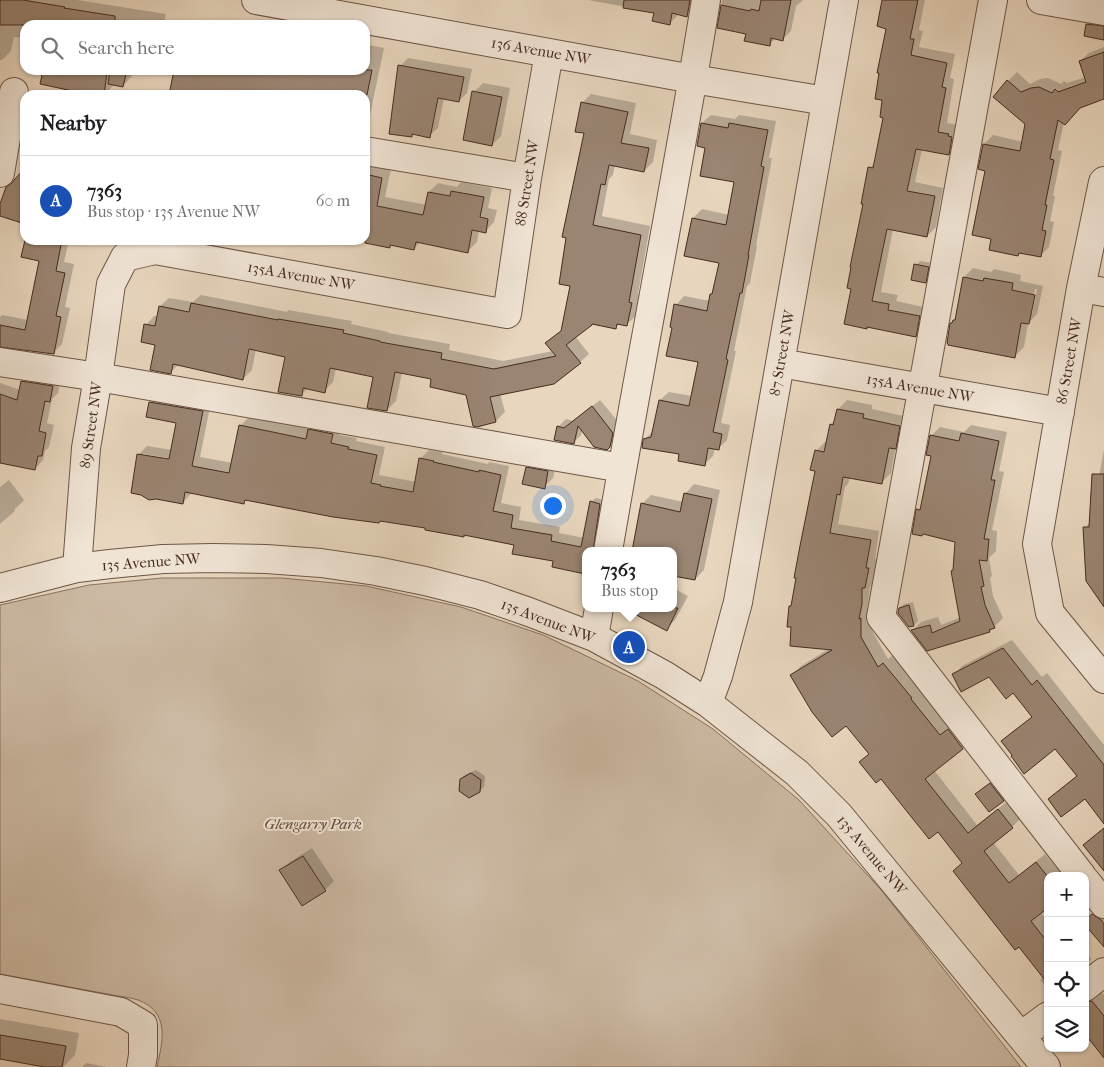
<!DOCTYPE html>
<html lang="en">
<head>
<meta charset="utf-8">
<style>
	body { margin:0; font-family:"IM FELL French Canon",serif; background:#f6f6f6; color:#202124 }
	.controls { position:absolute; right:15px; bottom:15px; display:grid; overflow:hidden; border-radius:10px; box-shadow:0 1px 4px #0004 }
	.controls button { width:45px; height:45px; display:grid; place-items:center; padding:0; border:0; border-bottom:1px solid #e0e0e0; background:#fff; color:#202124; font:25px sans-serif }
	.you { position:absolute; left:552px; top:505px; width:18px; height:18px; margin:-12px; border:4px solid #fff; border-radius:50%; background:#1a73e8; box-shadow:0 0 0 8px #1a73e833 }
	.badge { display:grid; place-items:center; width:32px; height:32px; border-radius:50%; background:#ea580c; color:#fff; font-size:16px; font-weight:700 }
	.pin { position:absolute; translate:-50% -50%; border:2px solid #fff; box-shadow:0 1px 5px #0006 }
	.popup { position:absolute; left:582px; top:547px; width:95px; height:65px; box-sizing:border-box; display:grid; place-content:center; border-radius:10px; background:#fff; filter:drop-shadow(0 1px 4px #0005); font-size:16px; white-space:nowrap; color:#757577 }
	.popup b { font-size:19px; color:#202124 }
	.popup::after { content:''; position:absolute; left:50%; top:100%; margin-left:-10px; border:10px solid transparent; border-top-color:#fff }
	.list { margin:0; padding:0; list-style:none }
	h2 { display:flex; justify-content:space-between; align-items:center; height:65px; margin:0; padding:0 20px; font-size:21px }
	h2 small { font-size:16px; font-weight:400; color:#757577 }
	.list li { display:grid; grid-template-columns:32px 1fr auto; gap:15px; align-items:center; box-sizing:border-box; height:90px; padding:0 20px; border-top:1px solid #e0e0e0 }
	.list b { display:block; font-size:19px; white-space:nowrap }
	.list p { margin:0; font-size:16px; white-space:nowrap; color:#757577 }
	.list em { font-size:16px; font-style:normal; color:#757577 }
	.icon { flex:none; width:28px; height:28px; fill:none; stroke:currentColor; stroke-width:2; stroke-linecap:round; stroke-linejoin:round }
	.map { position:relative; flex:none; width:1104px; height:1067px; overflow:hidden }
	.search { position:absolute; background:#fff; box-shadow:0 1px 4px #0004; left:20px; top:20px; width:350px; height:55px; display:flex; align-items:center; gap:12px; box-sizing:border-box; padding:0 18px; border-radius:15px; color:#757577; font-size:19px }
	.panel { position:absolute; background:#fff; box-shadow:0 1px 4px #0004; left:20px; top:90px; width:350px; height:155px; border-radius:15px }
	.map>svg:first-child { display:block }
	.green { fill:#ccb9a3; stroke:#897261 }
	.shadow { fill:#0003; fill-rule:evenodd }
	.building { fill:#9a8472; stroke:#462b1f }
	.lines { fill:none; stroke-linecap:round; stroke-linejoin:round }
	.minor-casing { stroke:#6e5647; stroke-width:30 }
	.minor { stroke:#f0e4d5; stroke-width:28 }
	.labels { text-anchor:middle; stroke-width:4; stroke-linejoin:round; paint-order:stroke }
	.street-label { font-size:15px; fill:#462b1f; stroke:#f0e4d5 }
	.park-label { font-size:15px; font-style:italic; fill:#614739; stroke:#f0e4d5 }
</style>
</head>
<body>
<div class="map">
<svg width="1104" height="1067" viewBox="0 0 1104 1067">
	<rect width="100%" height="100%" fill="#e8d6be"/>
	<filter id="stains"><feTurbulence type="fractalNoise" baseFrequency=".004" numOctaves="4"/><feColorMatrix values="0 0 0 0 .2 0 0 0 0 .09 0 0 0 0 .02 0 0 0 .5 -.17"/></filter>
	<radialGradient id="worn" r=".72"><stop offset=".6" stop-color="#630" stop-opacity="0"/><stop offset="1" stop-color="#630" stop-opacity=".3"/></radialGradient>
	<path class="green" d="M162 578H282L366 586 461 607 543 635 638 681 713 729 799 800 882 891 1021 1067H157C163 1040 170 1012 138 1000 132 998 125 997 118 996L0 974V605L89 585Z"/>
	<path class="shadow" d="M0 0H77L166 14 164 23 173 25H25V38L14 37 11 51 2 60H0Z
		M588 0H697L696 6 687 15 679 14 669 24 655 12Z
		M722 0H803L796 6 791 31 783 39 776 38 769 45 747 33 719 27Z
		M884 0H925L919 30 923 31 919 47 955 54 950 78 954 79 947 123 957 125 958 145 949 154 922 149 915 182 943 188 936 227 927 236 893 229 881 292 898 295 896 301 928 308 924 327 915 336 853 288 870 168 875 162 884 117 888 28Z
		M1096 15 1104 17V39L1087 24Z
		M369 45 384 48 370 115 365 120V95H171L174 70H365V48Z
		M1104 47V98L1080 107 1064 122 1058 150 1062 151 1053 196H1055L1050 221 1054 222 1049 247 1040 256 1021 252 1018 255 993 238 986 170 980 168 984 144 993 135 1023 142 1026 124 1008 81 1017 72 1030 84 1040 79 1048 78 1061 84 1064 81 1067 83 1086 77 1080 61 1089 53Z
		M408 58 472 69 467 93 459 101 444 98 438 128 429 136 414 133 412 136 400 66Z
		M44 70H134L132 76 123 86 113 84V86L104 95 41 84Z
		M483 83 510 88 501 136 492 145 474 92Z
		M591 94 636 103 630 134 657 140 653 162 644 171 615 165 613 175 609 179 602 216 650 226 638 294H640L636 316 627 324 620 323 616 327 593 323 575 336 589 354 580 362 500 393 505 412 496 421 467 394 433 378 402 372 396 401 387 410 374 376 336 368 333 382 324 391 308 388 301 395 287 356 256 349 252 370 243 379 179 364 171 372 146 325 154 316H158L160 306 169 298 193 302 201 295 287 312 288 310 352 321 351 324 388 332V333L450 344 449 350 503 361 553 351 547 343 563 329 571 285 585 132 582 103Z
		M711 115 735 119 739 115 776 121 769 158H772L756 246H757L750 283 747 286 734 351H736L721 423 730 425 727 440 718 449 715 448 713 456 704 465 681 453 645 439 653 431 660 400 669 392 692 396 699 361 673 327 676 305 684 296 710 301 711 295 714 292 720 262 686 255 693 218 702 209 729 215 735 181 707 147 702 123Z
		M365 164 391 169 385 197 427 205 429 192 438 183 457 187 461 182 492 188 488 208 497 210 494 222 485 232 479 230 477 242 468 251 420 242 414 249 391 244 389 246 354 240H365Z
		M26 240H69L64 262 74 264 65 307 70 308 62 344 53 353 0 346V317L2 315 28 320 40 260Z
		M920 261 932 263 929 278 925 282 916 265Z
		M973 268 991 272 994 269 1021 275 1020 281 1043 286 1037 314 1028 324 1024 347 1015 356 951 324 956 318 964 277ZM1035 289H1037L1032 314H1030Z
		M30 373 61 378 58 393 52 399 47 423 54 425 49 447 45 451 43 460 35 469 0 442V383L20 390 22 382Z
		M159 393 211 402 200 457 233 463 240 426 249 417 310 429 318 421 341 425 339 435 357 438 356 441 385 447 379 475 416 482 420 459 429 450 442 452V454L488 464 489 462 509 466 501 503 521 507 519 520 560 527 559 533 584 538 591 502 596 498 604 500 598 536 593 540 587 539 602 549V551H585V573L554 566 555 560 515 544 465 534 463 536 427 527 247 499 244 502 192 492 183 503 138 455 147 446 172 450 178 422 150 402ZM143 454 175 459V462L143 457Z
		M600 400 620 424 617 438 609 446 582 430 581 435 574 442 558 427 566 419 573 421Z
		M847 400 872 405V409L908 417 904 438 896 446 891 473 882 482 850 477 848 484 845 487 838 524 879 531 875 559H877L872 586 870 587 867 611 870 610V627L888 659 893 655 920 688 919 689 950 727 972 739 962 748 934 770 977 825 1008 801 1021 818 1012 827 993 842 1019 875 1045 854 1061 873 1058 876H1048V906L1040 912 1048 922V989L1040 980 1044 976 963 862 938 830 870 753 846 724 792 675 801 666 830 648 793 626 791 606 793 604 817 470 816 451 825 442H827L831 424 836 420 838 409Z
		M971 425 1007 432 999 471 1004 472 992 530 997 531 996 551 989 558 992 576 990 578 993 596 1003 618 990 631 927 649 913 630 921 622 938 617 941 625 961 617 954 569 956 541 918 510 922 506 932 455 931 436 940 427 964 432Z
		M1104 450V605L1085 528 1090 522Z
		M536 459 557 462 553 478 544 487 527 468Z
		M9 480 24 500 14 510 15 511 0 524V487Z
		M694 484 720 490 704 570 695 579 673 574V551L642 504 651 495 684 502 685 494Z
		M673 588 688 596 675 620 666 629 673 608Z
		M913 602 918 621 914 625 909 626 900 608 904 604Z
		M1012 640 1042 677 1047 673 1104 745V821L1085 797 1049 799 1058 791 1078 775 1055 747 1014 755 1003 741 1012 732 1033 716 1013 691 990 676 954 675 962 666Z
		M476 770 485 776 484 787 479 791 461 779 465 775Z
		M1000 775 1012 791 1003 800 977 795 986 786Z
		M312 848 334 881 325 890 281 871 290 862Z
		M1097 911 1104 915V932L1088 918Z
		M1085 951 1091 959 1085 965Z
		M1085 990 1097 994 1101 992 1104 995V1057L1085 1033Z
		M0 1019 79 1033 75 1055 63 1067H51L0 1058Z
		M86 1063 107 1067H82Z"/>
	<path class="building" d="M0 0H23L65 7 64 8 115 16V25H0Z
		M624 0H690L687 17 672 13 670 25 652 21 654 13 623 8Z
		M761 0H791L783 41 771 38 770 46 744 41 746 34 717 28 721 5 750 11 751 9 759 11Z
		M882 0H918L910 39H914L911 55 947 63 942 87 946 88 938 132 949 134 948 136 952 137 949 155 916 149 907 191 935 196 927 237 887 229 872 301 889 304 888 310 920 316 916 337 867 327V329L844 324 851 289 847 288 851 267H850L863 204H861L868 167 873 168 883 118 880 117 882 100 875 99 879 73H877L886 29 877 26Z
		M1086 24 1104 26V40L1084 36Z
		M1104 52V99L1080 108 1065 125 1058 120 1050 159 1054 160 1045 205H1047L1042 230 1046 231 1041 257 1019 253 1018 256 989 250 991 239 972 235 985 171 978 169 983 144 1020 151 1025 124 993 97 1007 80 1021 92 1031 88 1039 87 1052 93 1055 89 1058 92 1086 82 1079 61Z
		M398 65 464 77 459 102 438 98 430 138 412 134V137L389 134Z
		M43 70H88L107 73 104 95 82 93 40 84Z
		M110 70H127L123 87 108 84Z
		M174 70H372L367 95H169Z
		M472 91 502 97 492 146 463 140Z
		M581 102 628 112 621 143 649 148 644 172 609 165 605 185 601 184 593 225 641 235 629 302 632 303 627 326 617 324 616 329 592 324V325L566 345 581 363 554 384 490 397 496 422 477 427 473 426 466 395 430 387 431 379 395 372 387 411 367 408 373 377 330 368 325 393 303 388 302 396 278 392 285 357 249 349 243 380 173 364 171 374 150 370 155 345 141 342 144 324 155 326 159 306 189 312 191 303 278 320V319L344 330 343 333 380 341V342L442 353 441 359 494 369 556 356 545 343 561 331 570 286 559 284 566 238 562 237 584 133 575 132Z
		M701 123 728 128 729 123 768 130 761 166 764 167 748 255H749L742 293H740L726 359 728 360 713 432 722 434 719 450 708 448 705 466 678 461 679 454 642 448 643 439 651 437 659 400 689 406 698 362 666 356 672 328 670 327 674 304 707 311 710 294H712L719 263 684 256 692 218 726 225 734 182 700 176 705 148 697 146Z
		M25 168V224L0 216V204L6 187 12 183 14 180Z
		M365 174 382 178 377 206 423 215 428 192 450 196 451 191 484 197 480 217 488 219 486 233 472 230 468 253 416 242 414 250 390 245V248L365 243Z
		M25 240H62L56 271 65 273 56 316 61 317 54 354 0 347V325L25 330 39 261 21 257Z
		M914 264 929 267 926 283 911 280Z
		M963 277 983 281 984 278 1013 283 1012 290 1035 295 1029 324 1021 323 1015 358 948 345V344L947 343 950 323H952L953 320H955Z
		M21 381 53 386 50 402 45 401 39 431 46 433 42 456H38L35 470 0 463V394L17 400Z
		M149 402 203 411 192 466 229 473 239 425 306 439 308 429 333 434 331 443 349 447 348 449 377 455 371 483 381 485 380 486 413 492 419 458 434 461 433 462 479 472V470L501 475 493 511 513 515 511 528 552 535 551 541 581 547 590 501 600 504 593 551H585V574L552 567 553 561 512 554 514 545 464 535V537L425 530V528L380 521 379 523 333 517 245 500 244 504 185 492 183 504 156 499 149 500 141 495 131 493 137 454 169 459 176 423 146 417Z
		M592 406 613 433 610 447 607 450 594 447 578 426 574 444 554 440 557 426 564 428Z
		M837 409 864 414 863 418 900 426 896 449 889 448 882 484 843 477 840 495 837 494 830 533 871 540 866 568H869L865 588H862V604L859 619 861 618V637L878 667 883 663 912 698 911 699 940 735 948 729 963 749 925 779 968 833 998 809 1013 828 984 851 1009 883 1036 862 1048 877V908L1031 921 1048 943V984L1019 947 1015 950 953 871 962 863 938 832 929 839 881 779 876 783 859 762 869 754 846 726 832 737 812 712 790 675 832 650 790 646 791 627H787L789 606H791L796 578H794L799 551 815 471 810 470 815 450 824 452 830 424 833 425Z
		M961 433 999 441 991 480H995L984 539H989L987 561 979 560 984 586 981 587 985 605 995 628 989 630 990 632 927 651 911 630 930 625 932 633 960 621 951 571 953 570 955 542 923 534 922 536 912 534 916 509 920 510 931 456 926 455 930 435 959 441Z
		M526 467 548 471 545 489 522 484Z
		M1092 474H1104V607L1086 581 1083 527H1089Z
		M684 493 712 499 695 580 673 576V551H632L641 503 680 512Z
		M909 605 914 626 909 627 898 613 899 608Z
		M623 608H678L667 631Z
		M1003 648 1032 685 1037 680 1104 765V824L1085 799 1061 817 1048 799 1077 776 1055 749 1024 774 1011 756 1012 755 1001 741 1032 717 1013 693 1006 699 989 677 961 692 952 674Z
		M471 773 481 780 480 792 469 798 459 791 460 779Z
		M990 783 1004 801 989 812 975 794Z
		M1104 828V871L1083 845Z
		M303 856 326 891 302 906 279 870Z
		M1092 914 1100 919 1104 924V947L1085 925V920Z
		M1092 1001 1104 1016V1058L1085 1034V1002Z
		M0 1035 66 1046 62 1067H44L0 1059Z"/>
	<g class="lines">
		<defs>
			<path id="minor" d="M256 0 693 79 826 101
				M993 0 881 617 1082 876
				M1041 0 1104 11
				M365 151 527 178
				M0 173 14 92
				M1104 181 1103 182 1081 288 1037 544 1050 613 1104 679
				M1081 288 1104 292
				M0 362 98 377 622 468
				M780 363 1060 412
				M608 551C639 367 676 184 706 0
				M77 568 86 448 98 377 111 284 125 257 155 250 507 314 527 178 549 53
				M0 588 77 568 110 564 163 559 213 558 266 559 321 563 376 571 425 581 480 595 529 612 594 637 664 675 708 703 797 773 839 815 1046 1067
				M594 637 599 608
				M708 703 718 676 738 602 844 0
				M1085 880 1104 904
				M1085 987 1104 972
				M0 989 121 1012 143 1025V1055L141 1067
				M1021 1036 1048 1016"/>
		</defs>
		<use href="#minor" class="minor-casing"/>
		<use href="#minor" class="minor"/>
	</g>
	<g class="labels">
		<g class="street-label">
			<text transform="translate(541 51) rotate(10)" y="5">136 Avenue NW</text>
			<text transform="translate(527 183) rotate(-81)" y="5">88 Street NW</text>
			<text transform="translate(301 276) rotate(10)" y="5">135A Avenue NW</text>
			<text transform="translate(782 353) rotate(-80)" y="5">87 Street NW</text>
			<text transform="translate(1069 361) rotate(-80)" y="5">86 Street NW</text>
			<text transform="translate(920 388) rotate(10)" y="5">135A Avenue NW</text>
			<text transform="translate(91 425) rotate(-82)" y="5">89 Street NW</text>
			<text transform="translate(151 562) rotate(-4)" y="5">135 Avenue NW</text>
			<text transform="translate(548 621) rotate(21)" y="5">135 Avenue NW</text>
			<text transform="translate(872 855) rotate(50)" y="5">135 Avenue NW</text>
		</g>
		<g class="park-label">
			<text x="313" y="829">Glengarry Park</text>
		</g>
	</g>
	<rect width="100%" height="100%" filter="url(#stains)"/>
	<rect width="100%" height="100%" fill="url(#worn)"/>
</svg>
<div class="controls">
<button>+</button>
<button>−</button>
<button><svg class="icon" aria-label="locate" viewBox="0 0 24 24"><circle cx="12" cy="12" r="6"/><path d="M12 2v4M12 18v4M2 12h4M18 12h4"/></svg></button>
<button><svg class="icon" aria-label="layers" viewBox="0 0 24 24"><path d="M12 4l9 5-9 5-9-5zM3 14l9 5 9-5"/></svg></button>
</div>
<div class="you"></div>
<div class="pin badge" style="left:629px;top:647px;background:#1a4fb4">A</div>
<div class="popup"><b>7363</b>Bus stop</div>
<div class="search"><svg class="icon" aria-label="search" viewBox="0 0 24 24"><circle cx="10" cy="10" r="6"/><path d="M15 15l6 6"/></svg>Search here</div>
<section class="panel">
<h2>Nearby<small></small></h2>
<ul class="list">
<li><span class="badge" style="background:#1a4fb4">A</span><div><b>7363</b><p>Bus stop · 135 Avenue NW</p></div><em>60 m</em></li>
</ul>
</section>
</div>
</body>
</html>
